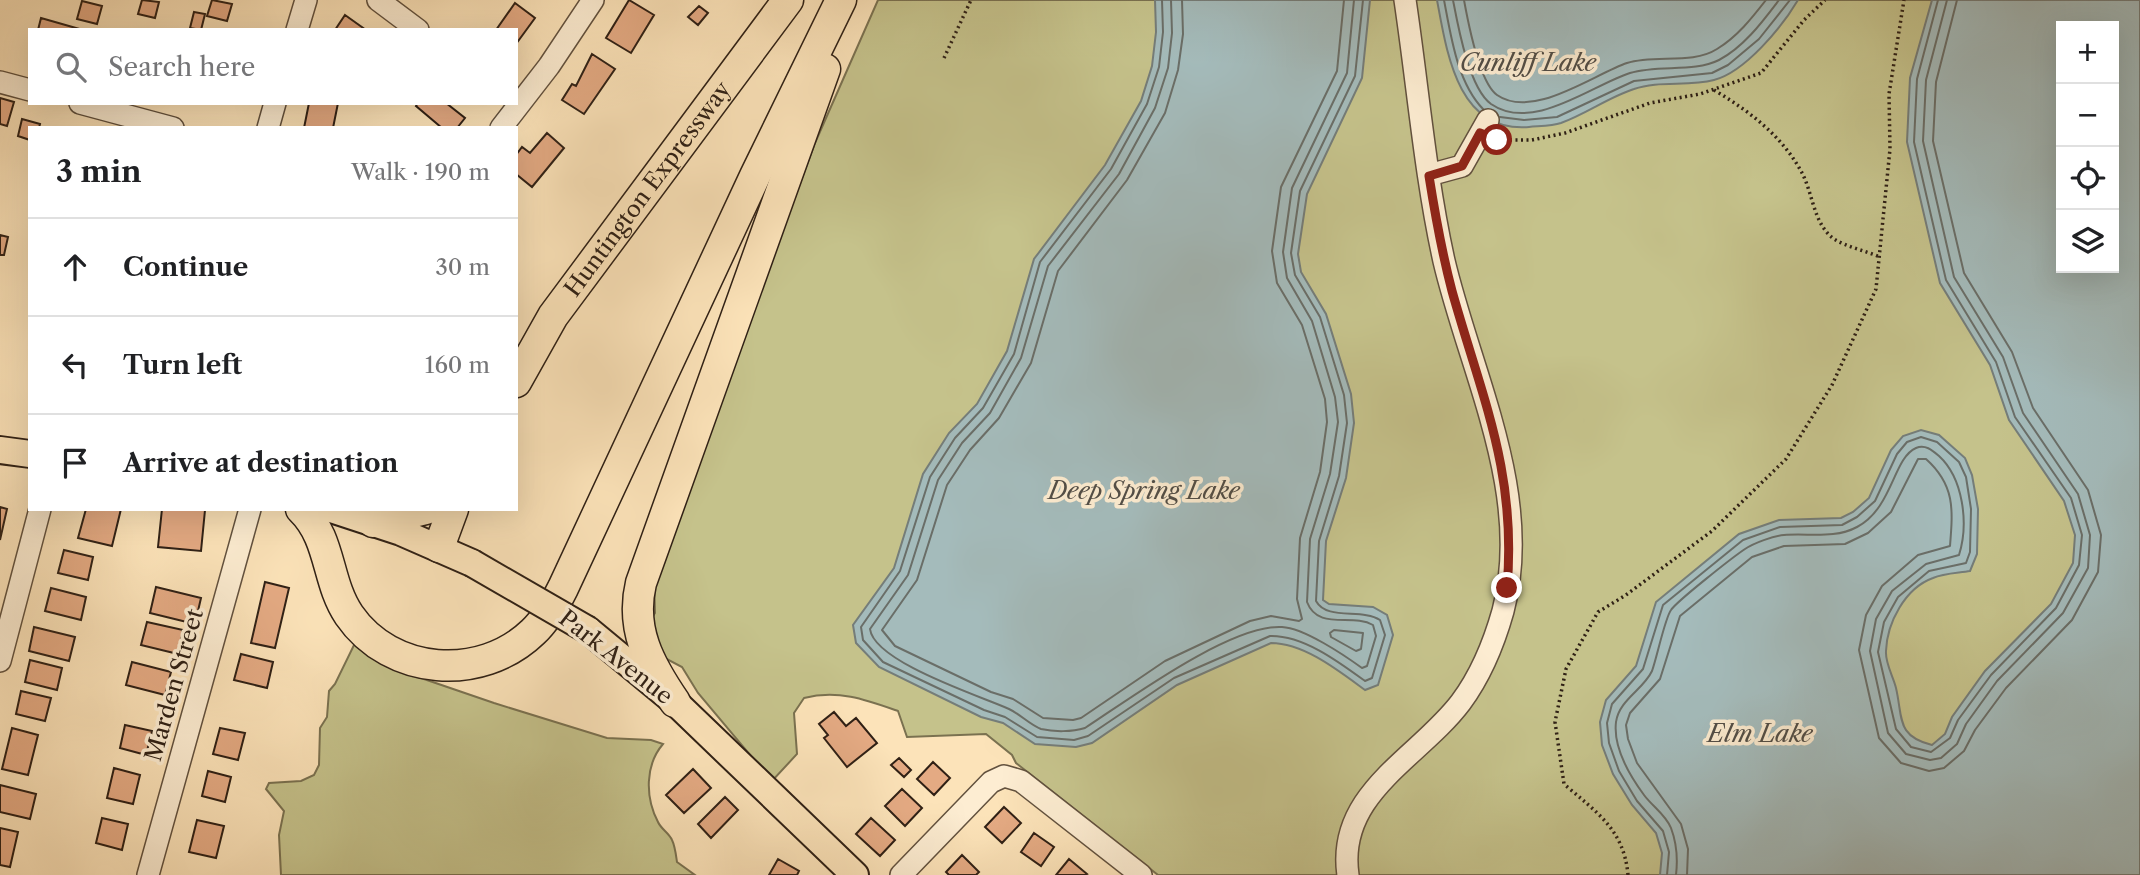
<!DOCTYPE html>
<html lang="en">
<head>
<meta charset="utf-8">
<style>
	body { margin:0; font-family:"Libre Caslon Text",serif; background:#f6f6f6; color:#202124 }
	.controls { position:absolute; right:21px; top:21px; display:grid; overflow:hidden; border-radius:0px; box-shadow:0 7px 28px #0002 }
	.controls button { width:63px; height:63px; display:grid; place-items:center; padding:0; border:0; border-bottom:2px solid #e0e0e0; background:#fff; color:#202124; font:35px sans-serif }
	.stop { position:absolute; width:21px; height:21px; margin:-16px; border:5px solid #8f2418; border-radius:50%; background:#fff }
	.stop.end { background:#8f2418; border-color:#fff; box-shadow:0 2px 7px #0008 }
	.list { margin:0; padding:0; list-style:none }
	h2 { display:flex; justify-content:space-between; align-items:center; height:91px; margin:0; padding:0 28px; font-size:30px }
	h2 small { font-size:23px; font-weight:400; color:#757577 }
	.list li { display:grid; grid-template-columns:46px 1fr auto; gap:21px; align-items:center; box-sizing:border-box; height:98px; padding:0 28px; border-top:2px solid #e0e0e0 }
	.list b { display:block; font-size:26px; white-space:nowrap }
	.list em { font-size:23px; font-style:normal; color:#757577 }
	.icon { flex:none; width:38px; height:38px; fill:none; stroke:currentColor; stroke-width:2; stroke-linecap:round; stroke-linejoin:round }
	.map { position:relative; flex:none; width:2140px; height:875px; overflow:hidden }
	.search { position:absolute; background:#fff; box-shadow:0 7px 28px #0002; left:28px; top:28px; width:490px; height:77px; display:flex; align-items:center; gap:18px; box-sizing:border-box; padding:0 24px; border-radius:0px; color:#757577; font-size:26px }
	.panel { position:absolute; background:#fff; box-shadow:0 7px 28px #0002; left:28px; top:126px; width:490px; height:385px; border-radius:0px }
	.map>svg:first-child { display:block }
	.green { fill:#c5c28b; stroke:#7a7150; stroke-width:2; fill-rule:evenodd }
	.water { fill:#a4bbbb; stroke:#757d79; stroke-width:2; fill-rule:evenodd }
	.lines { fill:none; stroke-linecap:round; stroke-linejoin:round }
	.shore { stroke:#6a6e68; stroke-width:2 }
	.building { fill:#e4aa83; stroke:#2f2015; stroke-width:2 }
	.minor-casing { stroke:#62513e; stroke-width:24 }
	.major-casing { stroke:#2f2015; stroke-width:30 }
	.highway-casing { stroke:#2f2015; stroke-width:33 }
	.path { stroke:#2f2015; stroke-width:3.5; stroke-dasharray:2 3.5; stroke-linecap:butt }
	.minor { stroke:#fdedd2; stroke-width:21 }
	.major { stroke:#fce3b9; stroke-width:26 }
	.highway { stroke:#fce3b9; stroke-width:30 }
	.major-bridge-casing { stroke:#2f2015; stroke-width:30; stroke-linecap:butt }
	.major-bridge { stroke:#fce3b9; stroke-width:26 }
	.route { stroke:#8f2418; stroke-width:9 }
	.labels { text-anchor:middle; stroke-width:7; stroke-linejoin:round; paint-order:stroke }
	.street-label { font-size:23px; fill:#2f2015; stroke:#fdedd2 }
	.water-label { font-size:24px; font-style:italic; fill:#524e47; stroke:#fdedd2 }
</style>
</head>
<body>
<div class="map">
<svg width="2140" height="875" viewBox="0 0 2140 875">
	<rect width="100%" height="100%" fill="#fce3b9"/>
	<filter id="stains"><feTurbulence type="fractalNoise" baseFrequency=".00286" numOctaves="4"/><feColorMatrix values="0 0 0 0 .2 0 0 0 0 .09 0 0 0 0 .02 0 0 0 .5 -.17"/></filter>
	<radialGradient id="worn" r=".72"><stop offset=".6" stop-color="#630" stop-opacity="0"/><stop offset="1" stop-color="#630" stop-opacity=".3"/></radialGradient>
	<path class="green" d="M878 0H2140V875H1158L1016 763 1012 755 986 734 907 737 898 711C867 700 838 689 804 698L794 713 797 754 772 781 698 693 682 667 661 656 648 624 655 613 654 576 815 143ZM2061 26H2114V268H2061Z
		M355 643 386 666 494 703 607 738 651 740 663 744C645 765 645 797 658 822 661 829 669 833 672 840 675 846 676 855 677 862L695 875H281L279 835 284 811 266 789 269 783 301 781 314 775 319 765 320 728 327 717 329 691 335 684Z"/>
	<path class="water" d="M1155 0H1370L1362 78 1307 194 1298 254 1301 272 1326 314 1351 394 1354 423 1346 478 1326 541 1323 600 1329 604 1373 607 1387 615 1393 635 1378 685 1365 690C1339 671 1304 643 1271 643L1177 685 1092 743 1076 747 1035 744 1003 723 981 717 879 667 856 643 853 625 894 568 923 474 949 433 977 404 1007 351 1034 259 1105 165 1141 101 1152 66 1156 32Z
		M1437 0H1798C1782 27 1745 72 1714 80 1688 87 1659 80 1634 89 1609 97 1586 114 1561 123 1552 126 1539 126 1529 127 1458 133 1447 54 1437 0Z
		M1932 0H2140V875H1660L1662 853 1656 833 1632 805 1613 774 1602 745 1600 722 1606 700 1636 666 1656 602 1739 534 1779 520 1841 518 1853 512 1869 498 1891 450 1903 436 1921 430 1939 435 1965 458 1972 475 1978 509 1977 554 1970 571C1959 573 1944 573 1933 578 1905 588 1887 623 1886 651 1885 663 1893 676 1896 688 1903 718 1896 736 1932 745L1945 734 1952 717 1985 671 2051 604 2073 563 2075 535 2064 501 2009 420 1990 365 1940 283 1907 142 1910 78ZM2114 26V268H2061V26Z"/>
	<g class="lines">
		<path class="shore" d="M1162 0 1163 32 1159 67 1147 104 1111 169 1040 262 1014 354 983 408 955 438 930 477 900 571 861 627 863 640 883 662 984 710 1005 717 1037 737 1074 740 1088 736 1174 678 1270 636C1303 635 1339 662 1365 681L1372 678 1385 635 1380 620C1362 608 1327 621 1316 601L1319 541 1339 476 1347 423 1344 395 1320 317 1295 275 1291 253 1300 191 1355 76 1363 0
			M1171 0 1172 33 1168 68 1155 108 1119 174 1048 266 1021 358 990 413 962 443 938 480 908 575 870 629C874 662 980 696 1009 709 1020 714 1030 725 1041 729 1054 732 1072 732 1085 728 1128 700 1231 624 1282 627 1304 628 1344 655 1362 668L1367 666 1376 636 1373 625C1352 613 1318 631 1307 602L1310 539 1330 474 1338 422 1335 397 1312 321 1287 278 1283 252 1292 188 1347 73 1354 0
			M1182 0 1183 34 1178 70 1165 113 1127 180 1058 271 1031 363 999 418 970 450 947 485 917 580 882 630 895 646 991 692 1013 699 1043 718 1073 720 1081 718 1165 661 1250 621 1271 616 1299 621 1302 619 1297 599 1300 538 1320 472 1327 422 1325 399 1302 325 1277 283 1272 251 1281 187 1337 71 1344 0
			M1444 0C1451 36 1457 82 1483 109
			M1453 0C1458 26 1469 88 1491 104 1533 133 1592 85 1630 73 1659 64 1693 73 1719 60 1744 47 1763 21 1779 0
			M1464 0C1468 22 1479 82 1497 95 1533 120 1594 74 1627 63 1655 54 1692 65 1717 49 1737 37 1752 18 1766 0
			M1500 117 1524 120 1557 117 1634 81 1712 73 1728 65 1759 39 1790 0
			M1334 630 1363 633 1361 649 1356 651 1331 637 1330 633Z
			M1667 875 1669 852 1663 831 1637 801 1619 771 1609 743 1607 723 1612 704 1643 669 1663 605 1743 540 1780 527 1842 525 1857 517 1875 501 1897 454 1907 442 1921 437 1937 442 1959 462 1966 477 1971 509 1970 552 1966 563 1929 571 1898 597 1884 622 1878 652 1896 729 1911 747 1931 752 1950 738 1958 720 1991 675 2056 608 2079 565 2082 535 2071 498 2015 417 1996 362 1946 280 1914 142 1917 79 1938 0
			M1676 875C1678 858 1677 844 1671 828 1666 815 1652 806 1644 795 1630 776 1613 747 1616 722 1619 700 1643 690 1652 671 1657 657 1665 618 1671 610 1677 601 1733 557 1745 549 1754 543 1773 536 1784 535 1809 533 1835 539 1857 527 1893 508 1893 458 1916 448 1925 444 1932 450 1939 456 1963 478 1969 523 1959 555L1926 564 1892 591 1876 619 1870 651 1888 733 1906 754 1930 760 1941 758 1957 744 1966 724 1997 681 2063 613 2088 568 2090 535 2078 494 2023 413 2003 357 1954 277 1923 141 1926 80 1947 0
			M1687 875 1688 849 1681 824 1637 763 1628 739 1626 725 1630 713 1660 679 1680 616 1752 557 1784 546 1845 544 1868 533 1891 512 1918 459H1926C1955 485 1953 509 1950 546L1918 555 1882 586 1866 615 1859 650 1879 738 1901 763 1929 771 1944 768 1964 751 1975 730 2006 688 2072 620 2098 572 2101 535 2088 490 2033 408 2012 352 1964 273 1933 141 1936 82 1957 0"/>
	</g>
	<path class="building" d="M142 0 159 2 155 18 138 14Z
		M212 0 232 4 227 21 207 16Z
		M629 0 654 15 631 53 606 38Z
		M82 1 102 6 97 24 77 19Z
		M515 3 535 18 516 44V30H496Z
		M699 6 708 13 698 25 688 17Z
		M194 12 205 14 201 30 190 28Z
		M345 15 366 30H335Z
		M41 18 83 30H38Z
		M592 54 615 69 584 114 562 100 572 84 576 86Z
		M0 98 14 102 7 126 0 124Z
		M309 103H338L333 128H304Z
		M418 103H446L465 118 457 128H442L416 106Z
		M22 119 40 124 39 128H30V140L18 136Z
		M547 133 564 148 532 187 516 174V155L522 147 530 153Z
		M0 235 8 237 4 255H0Z
		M0 507 7 509 0 540Z
		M86 509H121L112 546 78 538Z
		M162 509 205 510 201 551 158 547Z
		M64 550 93 557 88 580 58 573Z
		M265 582 289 588 275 648 251 643Z
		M156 587 201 598 195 624 150 613Z
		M51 588 86 597 81 620 45 611Z
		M147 622 183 630 178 654 141 645Z
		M34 627 75 637 69 661 29 651Z
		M241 654 273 662 267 688 234 680Z
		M30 660 62 668 57 690 25 682Z
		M132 662 171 672 165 695 126 685Z
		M21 691 51 698 45 721 16 714Z
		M834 712 846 726 856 718 877 743 847 767 824 738 828 735 819 724Z
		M125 725 152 731 146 755 120 748Z
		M12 728 38 735 28 775 2 769Z
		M220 728 245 733 238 760 213 754Z
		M899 758 911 770 904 777 891 765Z
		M933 762 950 778 934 795 917 779Z
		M114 768 140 775 133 804 107 798Z
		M693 769 711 788 684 813 666 795Z
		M208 771 231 777 225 802 202 796Z
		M0 785 36 794 30 819 0 812Z
		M902 789 922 808 905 826 885 806Z
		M725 797 738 810 711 838 698 824Z
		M1004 807 1021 823 1002 843 985 827Z
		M102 818 128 824 122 850 96 843Z
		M871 818 895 840 880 856 856 834Z
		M197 820 224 826 216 858 189 852Z
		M0 828 18 832 10 867 0 865Z
		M1034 833 1054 847 1041 866 1021 852Z
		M962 855 979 872 976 875H949L946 872Z
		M778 859 799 871 797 875H769Z
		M1069 859 1087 874 1085 875H1056Z"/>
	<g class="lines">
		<defs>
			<path id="minor" d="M378 0 418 30
				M297 30 306 0
				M0 82 30 90
				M80 103 173 128
				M268 128 275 103
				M501 128 549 66 593 0
				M1429 175 1462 166 1488 120
				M0 661 40 509
				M148 875 250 509
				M901 875 991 782 1004 776 1021 781 1141 875
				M1348 875C1336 793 1419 758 1461 702 1481 675 1494 643 1503 611 1534 494 1470 372 1444 261 1425 175 1418 87 1405 0"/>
			<path id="major" d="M0 450 30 454
				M331 509 401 532 472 563
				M588 630 675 702 855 875"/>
			<g id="highway">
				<path id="s1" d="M516 382 553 316 788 0"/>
				<path d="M301 509C332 539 326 581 349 615 391 676 481 682 533 632 546 620 555 604 563 588L755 176 841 0"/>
				<path d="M373 522 426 509"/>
				<path d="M439 547 453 509"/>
				<path d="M675 702C649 664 630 629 641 583L825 69"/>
			</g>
		</defs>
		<use href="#minor" class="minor-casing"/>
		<use href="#major" class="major-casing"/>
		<use href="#highway" class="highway-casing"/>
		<path class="path" d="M944 58 971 0
			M1714 90C1749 111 1781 135 1801 171 1813 192 1813 224 1834 239 1847 247 1866 251 1880 257
			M1499 140H1532L1565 133 1650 103 1700 94 1761 73 1804 20 1825 0
			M1628 875C1624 829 1596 812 1564 784L1555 722 1566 669 1598 612 1626 595 1712 531 1786 459 1832 385 1876 289 1890 149 1889 94 1904 0"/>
		<use href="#minor" class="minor"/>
		<use href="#major" class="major"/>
		<use href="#highway" class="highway"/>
		<defs>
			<path id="major-bridge" d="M472 563 588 630"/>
		</defs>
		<use href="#major-bridge" class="major-bridge-casing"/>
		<use href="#major-bridge" class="major-bridge"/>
	</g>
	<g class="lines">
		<path class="route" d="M1497 140 1480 133 1462 166 1429 176C1435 214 1442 253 1452 291 1482 398 1517 472 1507 588"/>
	</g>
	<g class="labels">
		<g class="street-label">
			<text dy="8" stroke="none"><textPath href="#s1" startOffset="234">Huntington Expressway</textPath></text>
			<text transform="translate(616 657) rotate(38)" y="8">Park Avenue</text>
			<text transform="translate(174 685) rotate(-74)" y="8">Marden Street</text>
		</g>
		<g class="water-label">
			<text x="1528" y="71">Cunliff Lake</text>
			<text x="1144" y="499">Deep Spring Lake</text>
			<text x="1760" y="742">Elm Lake</text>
		</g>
	</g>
	<rect width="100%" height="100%" filter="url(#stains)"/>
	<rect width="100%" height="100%" fill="url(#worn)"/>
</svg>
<div class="controls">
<button>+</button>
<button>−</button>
<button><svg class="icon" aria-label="locate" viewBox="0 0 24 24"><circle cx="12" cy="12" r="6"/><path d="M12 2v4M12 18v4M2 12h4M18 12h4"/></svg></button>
<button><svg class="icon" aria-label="layers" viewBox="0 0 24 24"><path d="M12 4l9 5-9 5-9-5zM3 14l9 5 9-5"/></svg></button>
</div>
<div class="stop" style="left:1497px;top:140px"></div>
<div class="stop end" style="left:1507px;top:588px"></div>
<div class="search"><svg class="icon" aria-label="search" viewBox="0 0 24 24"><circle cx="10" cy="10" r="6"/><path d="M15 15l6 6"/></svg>Search here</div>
<section class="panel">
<h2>3 min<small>Walk · 190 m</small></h2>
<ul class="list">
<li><svg class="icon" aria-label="ahead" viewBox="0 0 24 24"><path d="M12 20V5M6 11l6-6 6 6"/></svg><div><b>Continue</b></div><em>30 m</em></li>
<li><svg class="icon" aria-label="left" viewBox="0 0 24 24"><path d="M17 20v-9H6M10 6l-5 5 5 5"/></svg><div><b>Turn left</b></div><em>160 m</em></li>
<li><svg class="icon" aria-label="arrive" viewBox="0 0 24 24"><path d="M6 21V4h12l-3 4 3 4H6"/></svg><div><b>Arrive at destination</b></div></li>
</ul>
</section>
</div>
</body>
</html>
